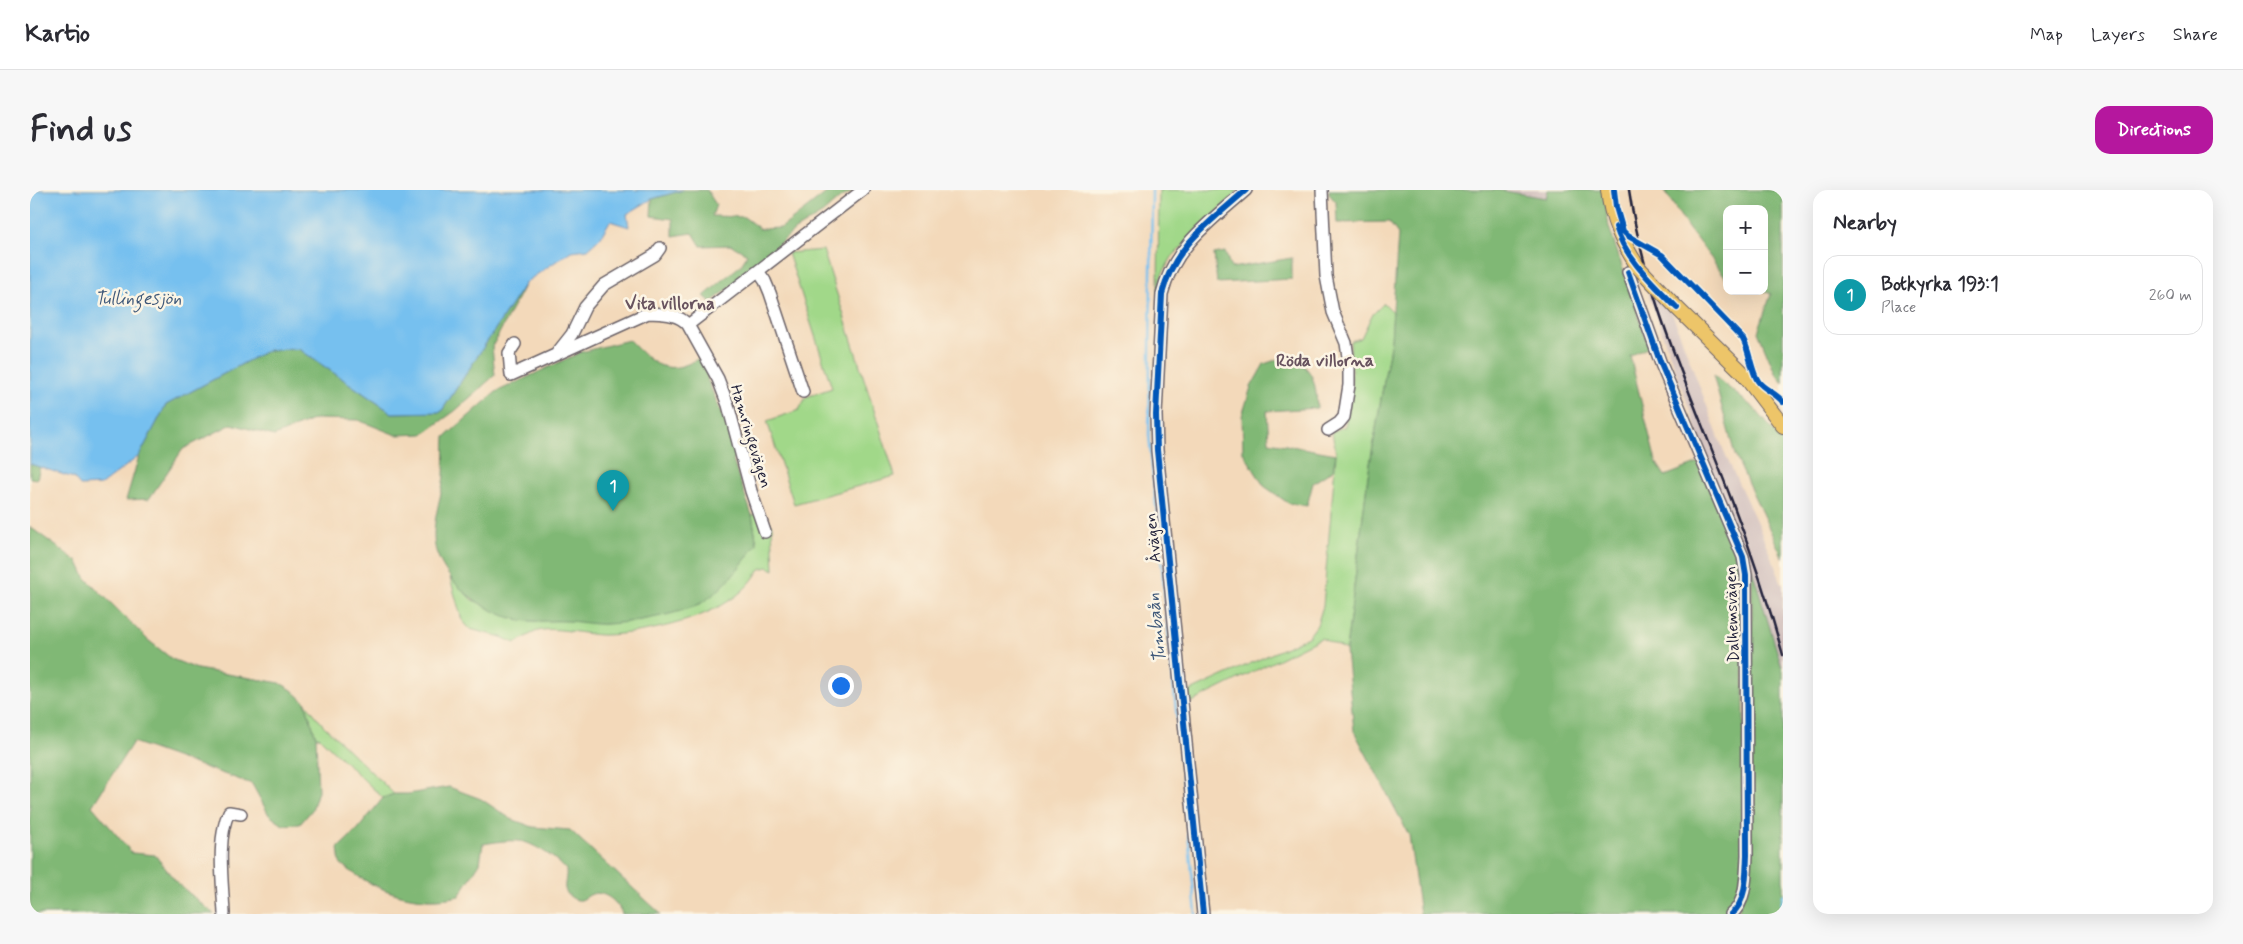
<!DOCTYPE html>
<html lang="en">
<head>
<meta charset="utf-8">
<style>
	body { margin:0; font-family:Mynerve,sans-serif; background:#f7f7f7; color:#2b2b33 }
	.controls { position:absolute; right:15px; top:15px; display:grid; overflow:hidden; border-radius:10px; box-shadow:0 5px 20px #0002 }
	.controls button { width:45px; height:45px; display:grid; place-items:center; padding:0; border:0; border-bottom:1px solid #e1e1e2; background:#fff; color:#2b2b33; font:25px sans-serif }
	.you { position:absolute; left:810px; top:495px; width:18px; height:18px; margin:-12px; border:4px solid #fff; border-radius:50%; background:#1a73e8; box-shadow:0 0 0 8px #1a73e833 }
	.badge { display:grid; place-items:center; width:32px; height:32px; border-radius:50%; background:#b5179e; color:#fff; font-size:16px; font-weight:700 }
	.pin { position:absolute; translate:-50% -41px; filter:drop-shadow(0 1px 2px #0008) }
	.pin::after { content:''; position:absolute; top:26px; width:18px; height:15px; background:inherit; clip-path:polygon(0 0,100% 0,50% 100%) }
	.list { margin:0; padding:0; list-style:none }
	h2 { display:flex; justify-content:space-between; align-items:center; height:65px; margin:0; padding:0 20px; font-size:21px }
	h2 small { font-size:16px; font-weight:400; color:#7c7c81 }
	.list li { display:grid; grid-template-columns:32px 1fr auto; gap:15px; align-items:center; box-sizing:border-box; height:80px; margin:0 10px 10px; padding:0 10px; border:1px solid #e1e1e2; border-radius:15px }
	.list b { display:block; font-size:19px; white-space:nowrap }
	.list p { margin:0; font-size:16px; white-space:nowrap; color:#7c7c81 }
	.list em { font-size:16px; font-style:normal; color:#7c7c81 }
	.map { position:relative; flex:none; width:1753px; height:724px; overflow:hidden; border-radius:15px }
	header { display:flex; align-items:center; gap:30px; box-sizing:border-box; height:70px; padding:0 25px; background:#fff; border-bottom:1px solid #e1e1e2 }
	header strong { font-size:24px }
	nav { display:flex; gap:28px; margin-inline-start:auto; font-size:18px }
	.intro { display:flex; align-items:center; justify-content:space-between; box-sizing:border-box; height:120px; padding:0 30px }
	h1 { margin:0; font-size:35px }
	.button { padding:12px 22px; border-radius:15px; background:#b5179e; color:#fff; font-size:18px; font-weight:700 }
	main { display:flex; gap:30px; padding:0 30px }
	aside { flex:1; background:#fff; border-radius:15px; box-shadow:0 5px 20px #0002 }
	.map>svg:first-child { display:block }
	.industrial { fill:#d1bfbd }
	.green { fill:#a1d889; stroke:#627d62 }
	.forest { fill:#80b875; stroke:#516d58 }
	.water { fill:#76c0ef; stroke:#4c7195 }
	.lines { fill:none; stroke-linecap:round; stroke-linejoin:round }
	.stream { stroke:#76c0ef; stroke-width:2.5 }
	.minor-casing { stroke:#6b6267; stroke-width:14 }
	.major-casing { stroke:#6b6267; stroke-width:16 }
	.minor { stroke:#fff; stroke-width:11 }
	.major { stroke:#edc569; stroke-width:14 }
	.rail { stroke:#22223b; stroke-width:2.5 }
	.major-bridge-casing { stroke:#6b6267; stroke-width:16; stroke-linecap:butt }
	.major-bridge { stroke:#edc569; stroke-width:14 }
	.cycleway-casing { stroke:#fcf5e5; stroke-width:9 }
	.cycleway { stroke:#0057b8; stroke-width:6 }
	.labels { text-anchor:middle; stroke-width:5; stroke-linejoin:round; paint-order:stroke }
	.street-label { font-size:16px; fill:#22223b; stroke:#fcf5e5 }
	.water-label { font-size:18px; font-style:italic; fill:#3f597a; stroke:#fcf5e5 }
	.neighbourhood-label { font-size:18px; font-weight:bold; fill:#68535f; stroke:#fcf5e5 }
</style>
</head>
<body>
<header>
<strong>Kartio</strong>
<nav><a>Map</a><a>Layers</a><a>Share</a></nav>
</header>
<div class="intro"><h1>Find us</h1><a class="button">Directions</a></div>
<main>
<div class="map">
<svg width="1753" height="724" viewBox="0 0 1753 724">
	<rect width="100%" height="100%" fill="#fcf5e5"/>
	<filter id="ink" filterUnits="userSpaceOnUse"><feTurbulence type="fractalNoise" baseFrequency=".02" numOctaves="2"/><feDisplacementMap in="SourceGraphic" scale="10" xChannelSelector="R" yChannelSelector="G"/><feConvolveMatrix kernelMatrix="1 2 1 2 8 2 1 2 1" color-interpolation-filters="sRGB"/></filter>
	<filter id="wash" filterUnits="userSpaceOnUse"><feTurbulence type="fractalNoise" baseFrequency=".0096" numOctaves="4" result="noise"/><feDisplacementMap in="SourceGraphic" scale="20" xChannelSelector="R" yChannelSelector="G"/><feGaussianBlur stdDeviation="1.12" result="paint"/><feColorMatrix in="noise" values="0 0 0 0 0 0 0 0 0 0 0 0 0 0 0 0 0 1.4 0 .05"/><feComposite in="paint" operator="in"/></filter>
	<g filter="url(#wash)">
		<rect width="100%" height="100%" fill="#f3d9ba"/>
		<path class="industrial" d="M1468 0H1518L1517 8Z
			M1615 95 1642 123 1695 264 1728 335 1753 396V481L1722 379 1690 304Z"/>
		<path class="green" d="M1129 0H1209L1142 67 1132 84 1128 106Z
			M793 60 865 286 764 314 737 231 769 220 776 207 802 198 758 63Z
			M1354 113 1363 122 1361 150 1338 286 1316 460 1291 448 1158 514 1156 503 1278 447 1287 435 1293 416 1306 264 1302 242 1315 236 1322 197 1320 151 1331 148 1342 125Z
			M734 323 742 336 744 380 738 377 730 379C725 386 720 394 713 400 683 429 615 444 574 445 555 445 522 435 505 442 498 445 492 450 485 453L471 447 440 439 432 430 420 388 442 410 504 431 534 430 575 434 602 431 636 424 727 354 722 325Z
			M275 512 293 535 364 604 353 608 289 547H286Z"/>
		<path class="forest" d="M653 0H677L686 15 682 26 714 27 730 39 751 38 800 0H826L810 8 793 23 765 40 746 57V63L681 112 674 106 712 74 717 64 701 55 671 56 663 43 643 46V29L621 26 622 9Z
			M1299 0H1468L1516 8 1518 0H1573L1579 37 1619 157 1600 166 1626 272 1635 286 1669 273 1710 367 1713 385 1715 664 1706 713 1695 724H1390L1379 645 1324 541 1316 460 1338 286 1361 150 1368 44 1359 32 1307 33 1306 12 1299 4Z
			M1634 0H1753V193L1745 183 1728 142 1741 104 1734 101V19H1697V89L1658 38Z
			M1195 62 1201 78 1262 68V89L1187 93 1184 64Z
			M496 92 462 157 465 185 425 221 393 244 366 245 328 230 285 229 244 246 202 234 153 259 119 309 96 310 109 266 136 215 238 160 269 159 362 223 411 222Z
			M599 150C623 175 638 188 671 167L680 184 677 189 694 229 699 231 707 266 703 271 722 325 727 354C712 374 695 398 673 412 653 424 600 433 577 434 563 435 549 431 535 431 517 430 496 434 478 427 446 415 420 396 407 364 398 339 412 309 414 285 415 272 414 259 415 247L466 202 551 162Z
			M1258 166C1284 177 1286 193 1287 218L1237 221 1239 252 1306 264 1303 280 1283 293 1277 316 1258 313 1234 296 1213 262 1212 226 1221 197 1234 174Z
			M1683 185 1725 219 1753 252V368L1705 265Z
			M0 274 10 276 7 289 0 288Z
			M0 337 48 372 55 387 118 450 142 469 167 479 250 493 262 500 275 512 286 547 288 601 282 620 270 634 253 635 239 625 222 594 103 552 62 616 102 663 125 665 147 693 184 724H0Z
			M1722 379 1753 481V724H1708L1721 665Z
			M419 597 451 609 481 629 503 637 540 640 631 724H592C589 713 574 700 562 704 558 705 555 709 551 710 545 711 537 706 535 699 534 694 537 686 536 680 528 669 502 652 489 651 477 650 465 652 453 654L450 673 429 706C386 716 344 701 310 673L308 658 328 639 353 608 364 604H378Z"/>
		<path class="water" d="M0 0H653L622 9 597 24 599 37 580 31 570 48 558 59 541 61 496 92 411 222 362 223 269 159 238 160 136 215 109 266 71 295 50 296 44 288 0 274Z"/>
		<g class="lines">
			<path class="stream" d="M1122 0 1119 245 1166 724
				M1750 724 1753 705"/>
		</g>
	</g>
	<g filter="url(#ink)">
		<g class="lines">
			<defs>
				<path id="minor" d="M1292 0 1296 86 1303 122 1316 153 1319 174V195L1314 227 1309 233 1298 240
					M728 81 735 91 740 103 773 202
					M1598 82 1631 174 1713 367 1716 385 1717 665C1716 683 1717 713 1701 724
					M658 135 688 189 698 215 721 301 735 342
					M485 154 479 163 481 185 618 123C632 124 648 123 658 135L833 0
					M527 163 542 144 555 117 574 95 625 65 630 58
					M194 724C193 694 186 649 199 622L211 624
					M1173 724 1127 260 1126 225 1132 104C1144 56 1180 32 1216 0"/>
				<path id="major" d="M1578 0C1581 30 1592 52 1608 77
					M1647 118 1711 181 1753 236"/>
			</defs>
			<use href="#minor" class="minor-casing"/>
			<use href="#major" class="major-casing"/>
			<use href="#minor" class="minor"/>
			<use href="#major" class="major"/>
			<path class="rail" d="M1599 0C1615 107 1662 206 1700 306 1720 358 1738 411 1753 465"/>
			<defs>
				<path id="major-bridge" d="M1608 77 1647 118"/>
			</defs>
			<use href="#major-bridge" class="major-bridge-casing"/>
			<use href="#major-bridge" class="major-bridge"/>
			<defs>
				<path id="cycleway" d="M1584 0 1586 17 1593 41 1598 46 1632 65 1713 149C1720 162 1721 181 1728 191 1733 199 1746 203 1753 212
					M1586 37C1596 70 1624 94 1647 118
					M1598 82 1631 174 1713 367 1716 385 1717 665C1716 683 1717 713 1701 724
					M1173 724 1127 260 1126 225 1132 104C1144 56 1180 32 1216 0"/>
			</defs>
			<use href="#cycleway" class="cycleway-casing"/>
			<use href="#cycleway" class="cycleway"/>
		</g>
	</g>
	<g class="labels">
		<g class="street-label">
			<text transform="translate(722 246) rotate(73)" y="6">Hamringevägen</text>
			<text transform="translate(1122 348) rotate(-96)" y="6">Åvägen</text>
			<text transform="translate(1701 424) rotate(-92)" y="6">Dalhemsvägen</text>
		</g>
		<g class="water-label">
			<text x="108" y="114">Tullingesjön</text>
			<text transform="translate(1126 438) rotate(-96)" y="6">Tumbaån</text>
		</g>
		<g class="neighbourhood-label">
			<text x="640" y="119">Vita villorna</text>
			<text x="1295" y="176">Röda villorna</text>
		</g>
	</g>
</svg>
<div class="controls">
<button>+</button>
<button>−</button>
</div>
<div class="you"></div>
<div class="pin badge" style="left:583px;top:321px;background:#0f9aa8">1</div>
</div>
<aside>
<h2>Nearby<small></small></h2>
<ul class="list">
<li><span class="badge" style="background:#0f9aa8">1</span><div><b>Botkyrka 193:1</b><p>Place</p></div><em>260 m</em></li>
</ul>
</aside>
</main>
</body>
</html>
